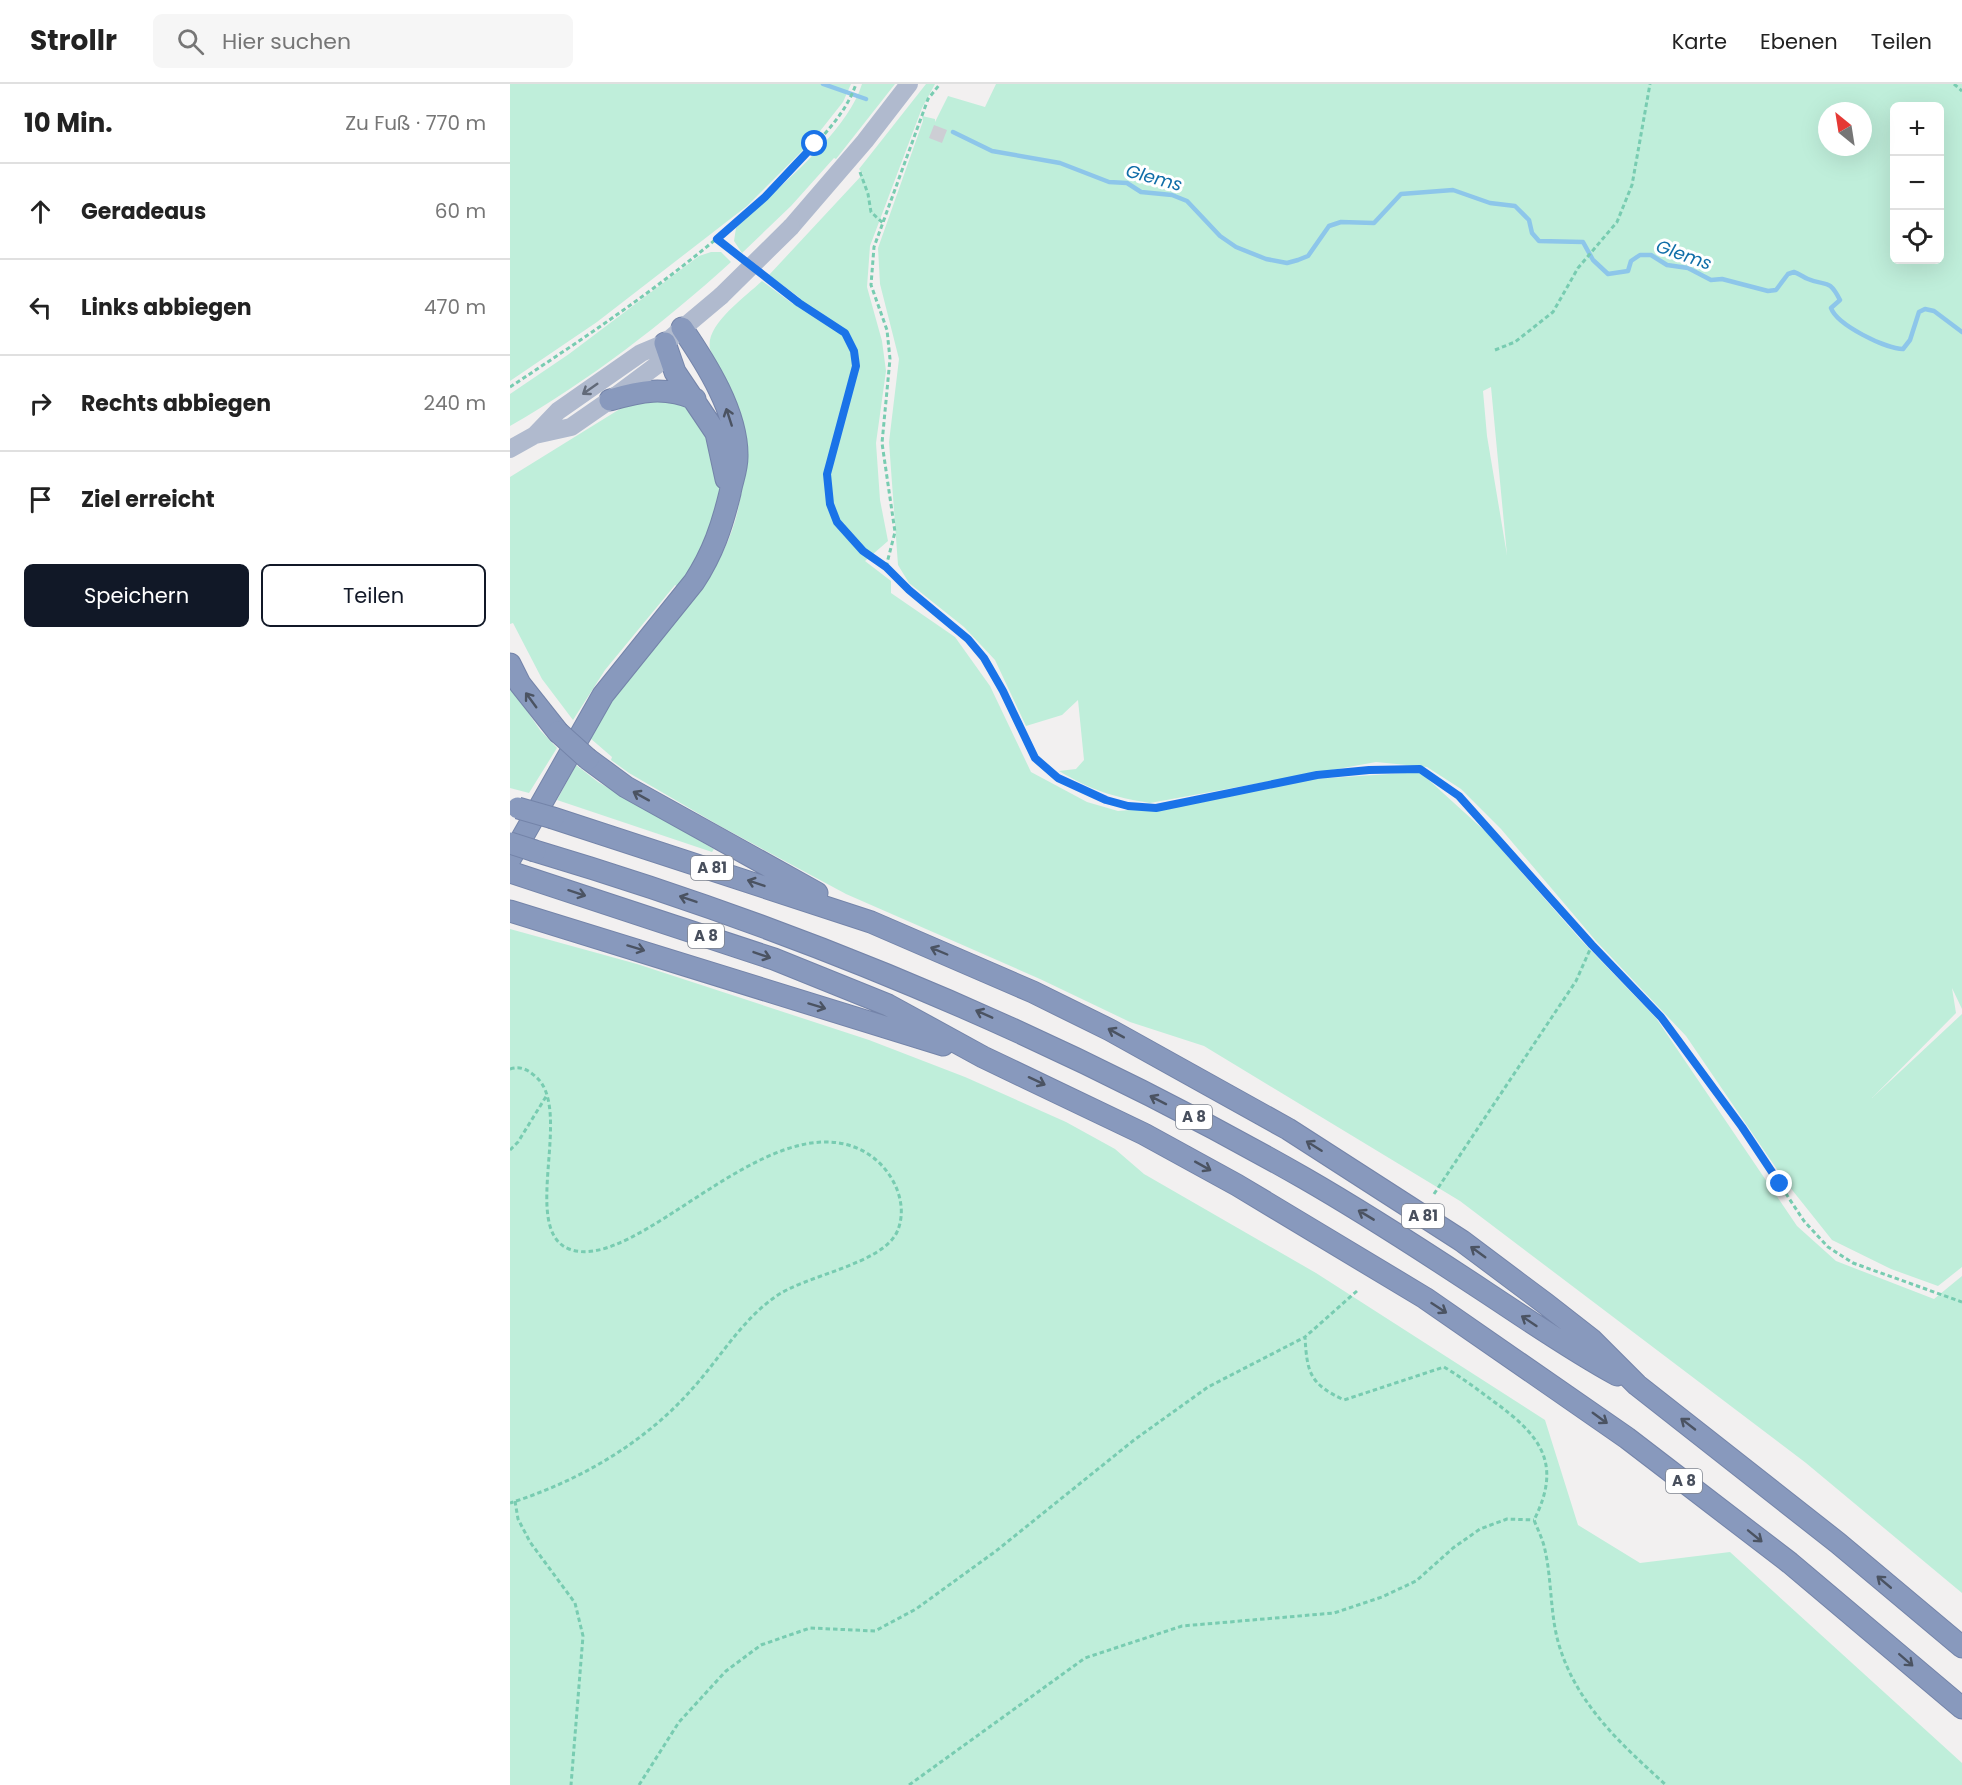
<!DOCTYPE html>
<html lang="de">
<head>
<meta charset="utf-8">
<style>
	body { margin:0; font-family:Poppins,sans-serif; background:#f6f6f6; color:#222 }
	.controls { position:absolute; right:18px; top:18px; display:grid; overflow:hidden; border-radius:9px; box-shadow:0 6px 24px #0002 }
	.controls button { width:54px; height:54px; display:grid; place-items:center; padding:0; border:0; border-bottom:2px solid #e0e0e0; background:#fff; color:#222; font:30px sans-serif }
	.compass { position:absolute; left:1308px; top:18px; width:54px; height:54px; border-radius:50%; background:#fff; box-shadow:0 6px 24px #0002; rotate:330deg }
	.stop { position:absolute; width:18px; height:18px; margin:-14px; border:4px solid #1a73e8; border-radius:50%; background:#fff }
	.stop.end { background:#1a73e8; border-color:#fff; box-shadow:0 2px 6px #0008 }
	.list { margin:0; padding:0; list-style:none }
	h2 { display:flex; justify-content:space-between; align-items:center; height:78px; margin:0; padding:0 24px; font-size:26px }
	h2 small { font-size:20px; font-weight:400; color:#767676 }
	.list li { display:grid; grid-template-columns:39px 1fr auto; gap:18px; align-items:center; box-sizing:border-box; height:96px; padding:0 24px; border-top:2px solid #e0e0e0 }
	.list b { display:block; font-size:22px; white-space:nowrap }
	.list em { font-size:20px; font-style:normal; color:#767676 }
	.actions { display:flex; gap:12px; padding:18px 24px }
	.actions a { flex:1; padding:14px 0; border:2px solid #111827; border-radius:9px; text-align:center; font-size:21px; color:#111827 }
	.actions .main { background:#111827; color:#fff }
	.icon { flex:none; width:33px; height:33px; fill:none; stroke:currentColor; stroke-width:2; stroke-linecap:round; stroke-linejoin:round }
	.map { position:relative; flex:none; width:1452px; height:1701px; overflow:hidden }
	header { display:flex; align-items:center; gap:36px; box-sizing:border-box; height:84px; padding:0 30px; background:#fff; border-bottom:2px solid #e0e0e0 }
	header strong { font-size:28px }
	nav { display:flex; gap:33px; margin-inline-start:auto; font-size:21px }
	.search { width:420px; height:54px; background:#f6f6f6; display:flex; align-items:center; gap:15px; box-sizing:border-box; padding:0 21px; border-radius:9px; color:#767676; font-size:22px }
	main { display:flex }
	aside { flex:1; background:#fff }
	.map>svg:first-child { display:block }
	.green { fill:#bfeeda; fill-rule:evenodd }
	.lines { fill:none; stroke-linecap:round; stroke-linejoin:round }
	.stream { stroke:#8dc6ea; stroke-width:4.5 }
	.building { fill:#cdced4 }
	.highway-casing { stroke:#7484a9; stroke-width:23 }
	.path { stroke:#78ccb1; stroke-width:3; stroke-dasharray:4.5 3; stroke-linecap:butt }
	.major { stroke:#b0bace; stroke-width:18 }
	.highway { stroke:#8899bd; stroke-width:21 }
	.highway-bridge-casing { stroke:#7484a9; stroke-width:23; stroke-linecap:butt }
	.major-bridge { stroke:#b0bace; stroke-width:18 }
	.highway-bridge { stroke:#8899bd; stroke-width:21 }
	.oneway { stroke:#626a79 }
	.oneway2 { stroke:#4b5362 }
	.route { stroke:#1a73e8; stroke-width:8 }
	.labels { text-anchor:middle; stroke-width:6; stroke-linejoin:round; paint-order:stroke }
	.shield { fill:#fff; stroke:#7f848e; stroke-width:1.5 }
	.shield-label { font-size:15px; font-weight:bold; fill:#484f5d }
	.water-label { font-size:18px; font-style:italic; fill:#106da8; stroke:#fff }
</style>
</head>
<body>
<header>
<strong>Strollr</strong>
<div class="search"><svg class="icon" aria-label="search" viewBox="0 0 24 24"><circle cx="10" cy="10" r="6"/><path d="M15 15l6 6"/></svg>Hier suchen</div>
<nav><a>Karte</a><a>Ebenen</a><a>Teilen</a></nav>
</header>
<main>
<aside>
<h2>10 Min.<small>Zu Fuß · 770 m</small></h2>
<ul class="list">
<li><svg class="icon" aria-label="ahead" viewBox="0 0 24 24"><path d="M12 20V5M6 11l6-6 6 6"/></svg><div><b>Geradeaus</b></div><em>60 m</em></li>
<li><svg class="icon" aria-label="left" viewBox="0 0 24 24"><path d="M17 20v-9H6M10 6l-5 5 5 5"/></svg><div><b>Links abbiegen</b></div><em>470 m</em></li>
<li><svg class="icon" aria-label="right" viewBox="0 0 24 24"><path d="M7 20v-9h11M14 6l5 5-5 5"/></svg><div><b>Rechts abbiegen</b></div><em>240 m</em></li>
<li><svg class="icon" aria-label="arrive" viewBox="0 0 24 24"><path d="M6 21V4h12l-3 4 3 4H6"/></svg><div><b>Ziel erreicht</b></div></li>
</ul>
<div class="actions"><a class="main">Speichern</a><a>Teilen</a></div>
</aside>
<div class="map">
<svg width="1452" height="1701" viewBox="0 0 1452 1701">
	<rect width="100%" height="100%" fill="#f2f0f0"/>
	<path class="green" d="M0 0H341L333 18 303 56 237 122 87 238 0 297Z
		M352 0H385L326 75 324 74 281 122 232 169 224 157 226 144C264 106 336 51 352 0Z
		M416 0H425L412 24 360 162 357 203 372 257 376 287 366 359 370 416 378 457 355 477 381 497V509L445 553 480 602 521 688 577 718 608 727 669 722 805 695 910 688 977 749 1070 855 1146 934 1287 1142 1326 1177 1424 1215 1452 1192V1509L1296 1379 950 1117 694 962 620 938 530 895 336 810 210 742 119 689 101 676 102 673 80 654C95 627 111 602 131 578 186 509 235 468 233 372 233 360 234 347 231 335 224 310 209 289 200 265 195 241 234 214 252 197L283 220 290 214 259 191 353 90 349 85Z
		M486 0H1452V925L1442 904 1446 929 1362 1014 1452 930V1183L1428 1202 1381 1185 1322 1156 1275 1097 1176 952 1086 857 991 745 951 705 917 683 866 678 640 719C603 713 581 706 549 687L566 685 574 676 568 616 552 631 516 642 485 576 454 543 399 499 388 481 379 358 389 275 370 200 368 164 413 37 412 32 425 35V38L438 12 475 23ZM1384 22H1430V176H1384ZM1317 27H1353V63H1317ZM981 303 997 471 977 352 973 307Z
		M201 168H211L221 178C155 238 79 297 0 342V310L59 270 189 172Z
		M126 315 172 318 194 340 211 402C208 440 188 472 169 503L165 501 95 586 63 636 32 595 3 539 0 540V393Z
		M0 602 30 646 47 664 19 709 0 704Z
		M66 681 88 698 204 765 202 768 47 716Z
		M0 845 127 880 359 956 455 993 556 1038 605 1065 634 1090 806 1189 1035 1336 1068 1441 1130 1479 1220 1468 1452 1679V1701H0Z"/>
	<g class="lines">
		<path class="stream" d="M313 0 356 15
			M443 48 482 67 550 79 599 98 617 99 631 108 662 111 677 117 710 152 726 163 756 175 777 179 788 176 798 172 819 142 831 138 864 139 891 110 943 106 980 119 1005 122 1019 136 1022 149 1029 157 1073 158 1083 176 1098 190 1118 187 1121 177 1130 171H1141L1157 181 1178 184 1201 196 1212 195 1258 207 1266 206 1278 190 1284 188C1290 190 1293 193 1298 195 1316 203 1318 193 1330 216L1321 224C1327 241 1376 265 1393 265L1400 256 1409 228 1415 225 1424 227 1452 248"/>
	</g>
	<path class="building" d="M424 41 437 46 432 59 419 54Z"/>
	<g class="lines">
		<defs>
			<path id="highway" d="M155 259 165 288 206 349 216 395
				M100 316C131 307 154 302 185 315
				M0 580 10 600 48 648
				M78 675 116 703 307 809
				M43 734 361 838 523 908 600 946 778 1045 952 1157 1036 1220 1081 1255 1127 1301 1328 1459 1452 1563
				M25 767C294 847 550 955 794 1094 855 1129 915 1168 974 1207 1018 1236 1061 1266 1107 1291
				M0 775 93 611 184 498C203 469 212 442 220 409 222 397 227 386 227 373 228 329 196 279 172 244
				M0 788 264 875 378 921 473 973 634 1050 727 1101 915 1214 1117 1354 1280 1479 1452 1624
				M0 827 433 961"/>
		</defs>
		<use href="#highway" class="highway-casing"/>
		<path class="path" d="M1444 0 1452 7
			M350 88 358 110 361 128 373 139
			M207 155 229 172
			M253 191 335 249 344 267 346 282 317 390 320 420 327 438 353 467 376 483 399 506 458 555 474 575 493 607 525 674 548 694 596 716 618 722 646 724 807 691 859 685H910L949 712 1082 861 1151 933 1232 1043 1294 1137 1318 1163 1343 1179 1452 1218
			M985 266 1005 258 1043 228 1068 184 1107 138 1122 101 1140 0
			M0 303C103 235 209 164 293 73 314 51 336 29 346 0
			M376 483 385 448 372 359 380 275 377 246 361 201 364 163 418 15 430 0
			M0 985C10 982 17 985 25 992 65 1024 9 1145 59 1165 126 1191 255 1022 349 1065 379 1078 401 1117 387 1148 371 1181 295 1191 265 1213 231 1237 210 1274 183 1304 135 1359 69 1397 0 1419
			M0 1066 8 1058 37 1011
			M924 1110 1066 897 1082 861
			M847 1207 795 1253C797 1289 800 1300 834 1316L934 1283C951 1293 967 1305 983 1317 1030 1351 1053 1379 1024 1436 1028 1446 1033 1456 1035 1466 1042 1497 1040 1531 1049 1561 1067 1621 1112 1661 1156 1701
			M5 1417 8 1435 20 1458 65 1519 73 1552 61 1701
			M129 1701 169 1638 216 1587 251 1561 300 1544 365 1547 406 1525 486 1467 624 1356 698 1303 795 1253
			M399 1701 575 1574 672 1542 824 1529 872 1513 906 1497 943 1464 970 1445 997 1435 1024 1436"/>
		<path class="major" d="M281 143 355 57 399 0
			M25 351 48 327 131 269 155 259 211 212
			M0 365 25 351 61 343 100 316 147 281 155 259"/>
		<use href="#highway" class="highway"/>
		<defs>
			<path id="highway-bridge" d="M48 648 78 675
				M8 724 43 734
				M0 759 25 767"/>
		</defs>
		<use href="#highway-bridge" class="highway-bridge-casing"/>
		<path class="major-bridge" d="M211 212 281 143"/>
		<use href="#highway-bridge" class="highway-bridge"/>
	</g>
	<defs><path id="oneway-shaft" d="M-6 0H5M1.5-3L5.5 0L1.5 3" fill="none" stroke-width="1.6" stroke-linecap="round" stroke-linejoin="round" transform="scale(1.5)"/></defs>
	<use class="oneway" href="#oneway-shaft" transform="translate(80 305) rotate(145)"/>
	<g class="oneway2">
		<use href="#oneway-shaft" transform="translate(219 333) rotate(-108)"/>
		<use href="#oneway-shaft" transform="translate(21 616) rotate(-126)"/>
		<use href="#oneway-shaft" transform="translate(131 712) rotate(-151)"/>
		<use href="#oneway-shaft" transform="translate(246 799) rotate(-161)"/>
		<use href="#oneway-shaft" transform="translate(67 809) rotate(18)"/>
		<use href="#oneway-shaft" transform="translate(178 815) rotate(-161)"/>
		<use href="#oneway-shaft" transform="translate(126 864) rotate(17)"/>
		<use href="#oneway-shaft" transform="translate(429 867) rotate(-157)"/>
		<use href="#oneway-shaft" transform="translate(252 871) rotate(19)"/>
		<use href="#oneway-shaft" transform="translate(307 922) rotate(17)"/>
		<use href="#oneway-shaft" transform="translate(474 930) rotate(-156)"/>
		<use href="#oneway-shaft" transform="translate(606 949) rotate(-151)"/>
		<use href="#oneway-shaft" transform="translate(527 997) rotate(25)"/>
		<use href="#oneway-shaft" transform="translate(648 1016) rotate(-153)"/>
		<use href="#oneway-shaft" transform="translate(804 1062) rotate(-148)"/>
		<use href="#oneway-shaft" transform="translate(693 1082) rotate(29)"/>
		<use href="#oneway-shaft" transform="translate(856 1131) rotate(-149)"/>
		<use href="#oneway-shaft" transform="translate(968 1168) rotate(-144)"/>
		<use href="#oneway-shaft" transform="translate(929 1224) rotate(33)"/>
		<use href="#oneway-shaft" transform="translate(1019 1237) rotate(-146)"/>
		<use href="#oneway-shaft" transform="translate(1090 1334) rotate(36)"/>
		<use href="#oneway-shaft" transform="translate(1178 1340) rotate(-142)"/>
		<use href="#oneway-shaft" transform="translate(1245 1452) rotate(39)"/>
		<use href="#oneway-shaft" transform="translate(1374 1498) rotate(-140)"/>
		<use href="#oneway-shaft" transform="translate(1396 1576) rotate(41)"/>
	</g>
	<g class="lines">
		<path class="route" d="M305 60 255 113 207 155 289 219 335 249 344 267 346 282 317 390 320 420 327 438 353 467 376 483 399 506 458 555 474 574 493 607 525 674 548 694 596 716 618 722 646 724 807 691 859 686 910 685 949 712 1082 861 1151 933 1232 1043 1270 1100"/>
	</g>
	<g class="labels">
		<g class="shield">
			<rect x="181" y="772" width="42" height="24" rx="4.5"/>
			<rect x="178" y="840" width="36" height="24" rx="4.5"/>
			<rect x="666" y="1021" width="36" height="24" rx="4.5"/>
			<rect x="892" y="1120" width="42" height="24" rx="4.5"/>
			<rect x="1156" y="1385" width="36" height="24" rx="4.5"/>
		</g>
		<g class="shield-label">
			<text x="202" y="789">A 81</text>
			<text x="196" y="857">A 8</text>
			<text x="684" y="1038">A 8</text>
			<text x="913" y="1137">A 81</text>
			<text x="1174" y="1402">A 8</text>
		</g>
		<g class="water-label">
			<text transform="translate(644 94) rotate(15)" y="6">Glems</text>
			<text transform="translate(1174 171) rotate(19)" y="6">Glems</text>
		</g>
	</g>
</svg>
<div class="controls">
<button>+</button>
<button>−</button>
<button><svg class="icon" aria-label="locate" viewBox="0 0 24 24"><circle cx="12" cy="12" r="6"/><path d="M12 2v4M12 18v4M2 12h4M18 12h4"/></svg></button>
</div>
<svg class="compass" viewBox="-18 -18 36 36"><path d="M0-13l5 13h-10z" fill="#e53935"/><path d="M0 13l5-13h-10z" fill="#767676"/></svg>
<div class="stop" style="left:305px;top:60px"></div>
<div class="stop end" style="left:1270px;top:1100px"></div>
</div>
</main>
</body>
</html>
